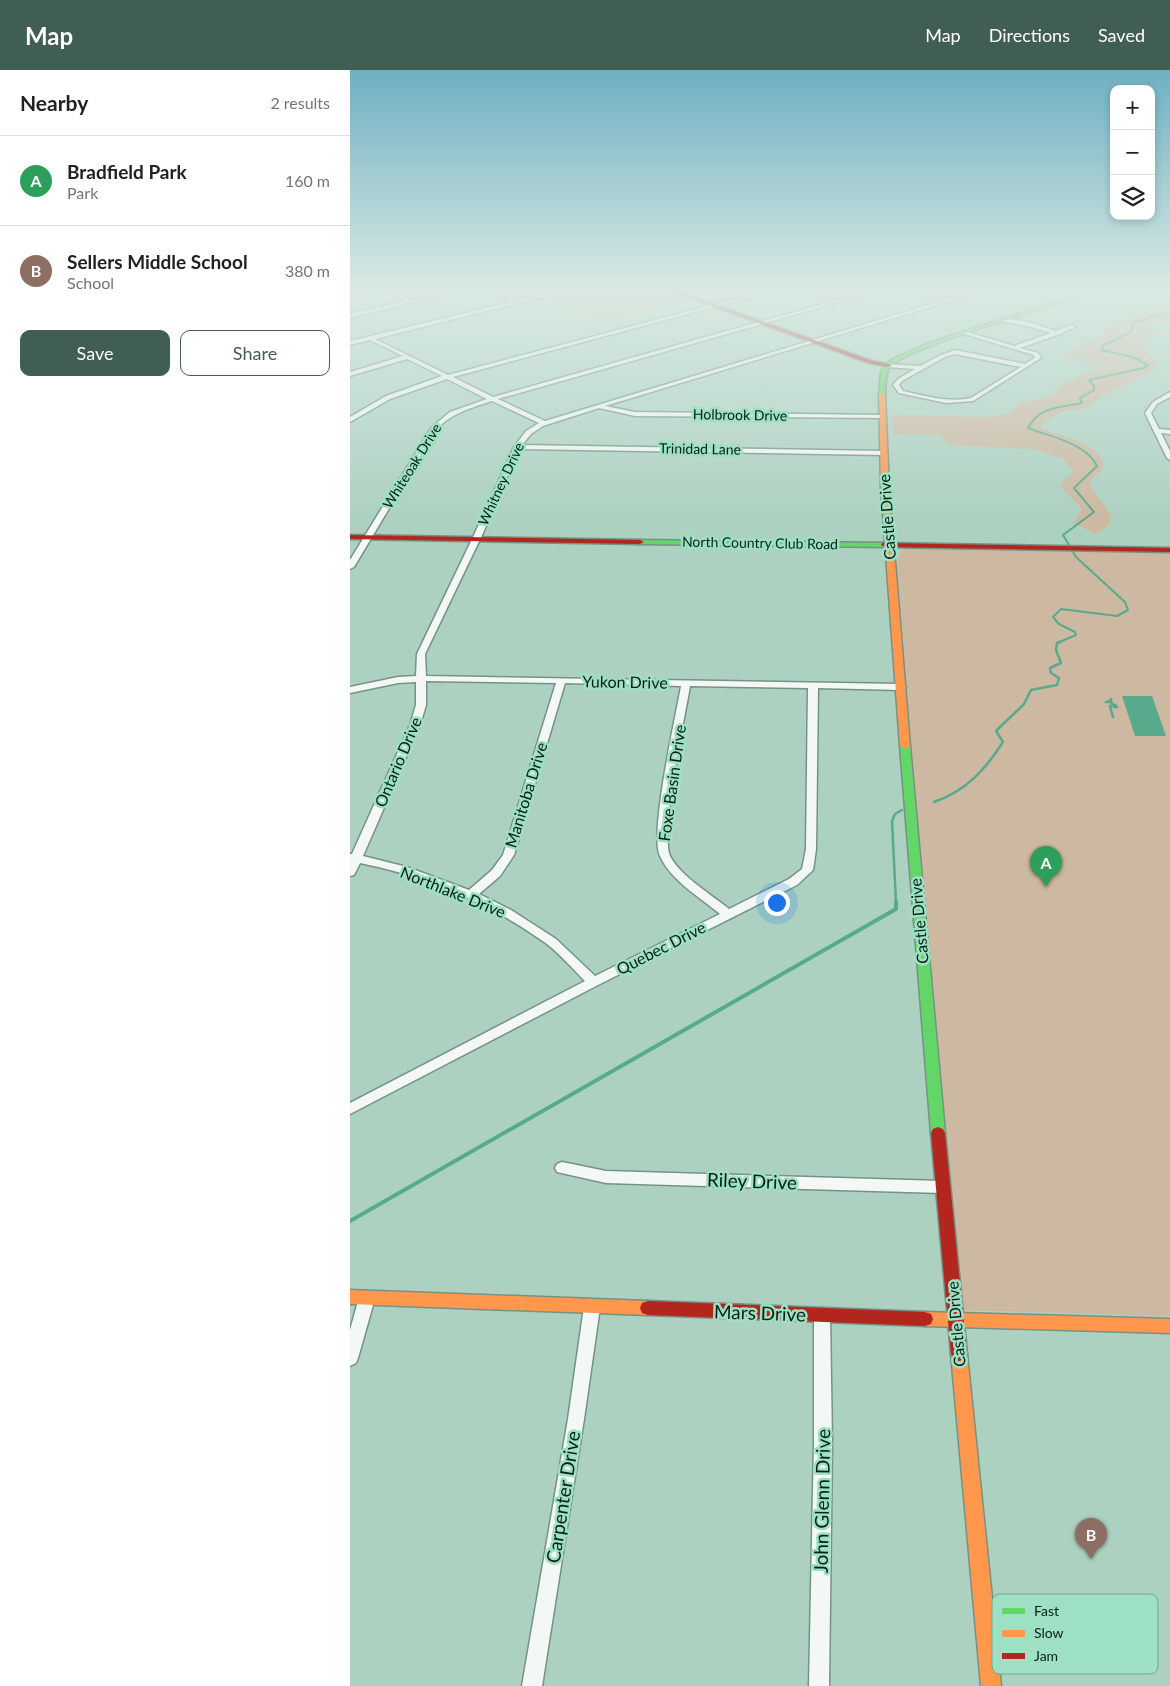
<!DOCTYPE html>
<html lang="en">
<head>
<meta charset="utf-8">
<style>
	body { margin:0; font-family:Lato,sans-serif; background:#f6f6f6; color:#202124 }
	.controls { position:absolute; right:15px; top:15px; display:grid; overflow:hidden; border-radius:10px; box-shadow:0 2px 8px #0003 }
	.controls button { width:45px; height:45px; display:grid; place-items:center; padding:0; border:0; border-bottom:1px solid #e0e0e0; background:#fff; color:#202124; font:25px sans-serif }
	.you { position:absolute; left:426px; top:832px; width:18px; height:18px; margin:-12px; border:4px solid #fff; border-radius:50%; background:#1a73e8; box-shadow:0 0 0 8px #1a73e833 }
	.badge { display:grid; place-items:center; width:32px; height:32px; border-radius:50%; background:#405f52; color:#fff; font-size:16px; font-weight:700 }
	.pin { position:absolute; translate:-50% -41px; filter:drop-shadow(0 1px 2px #0008) }
	.pin::after { content:''; position:absolute; top:26px; width:18px; height:15px; background:inherit; clip-path:polygon(0 0,100% 0,50% 100%) }
	.list { margin:0; padding:0; list-style:none }
	h2 { display:flex; justify-content:space-between; align-items:center; height:65px; margin:0; padding:0 20px; font-size:21px }
	h2 small { font-size:16px; font-weight:400; color:#757577 }
	.list li { display:grid; grid-template-columns:32px 1fr auto; gap:15px; align-items:center; box-sizing:border-box; height:90px; padding:0 20px; border-top:1px solid #e0e0e0 }
	.list b { display:block; font-size:19px; white-space:nowrap }
	.list p { margin:0; font-size:16px; white-space:nowrap; color:#757577 }
	.list em { font-size:16px; font-style:normal; color:#757577 }
	.actions { display:flex; gap:10px; padding:15px 20px }
	.actions a { flex:1; padding:11px 0; border:1px solid #405f52; border-radius:10px; text-align:center; font-size:18px; color:#405f52 }
	.actions .main { background:#405f52; color:#fff }
	.icon { flex:none; width:28px; height:28px; fill:none; stroke:currentColor; stroke-width:2; stroke-linecap:round; stroke-linejoin:round }
	.map { position:relative; flex:none; width:820px; height:1616px; overflow:hidden }
	header { display:flex; align-items:center; gap:30px; box-sizing:border-box; height:70px; padding:0 25px; background:#405f52; color:#fff }
	header strong { font-size:24px }
	nav { display:flex; gap:28px; margin-inline-start:auto; font-size:18px }
	main { display:flex }
	aside { flex:1; background:#fff }
	.map>svg:first-child { display:block }
	.green { fill:#cdb8a1 }
	.water { fill:#57ab8c }
	.lines { fill:none; stroke-linecap:round; stroke-linejoin:round }
	.stream-far2 { stroke:#57ab8c; stroke-width:2 }
	.stream-far1 { stroke:#57ab8c; stroke-width:2.5 }
	.stream { stroke:#57ab8c; stroke-width:4 }
	.street-casing { stroke:#769286; stroke-width:3 }
	.fast-casing { stroke:#769286; stroke-width:3 }
	.slow-casing { stroke:#769286; stroke-width:3 }
	.jam-casing { stroke:#769286; stroke-width:3 }
	.street { fill:#f3f8f6; fill-rule:evenodd }
	.fast { fill:#63d668; fill-rule:evenodd }
	.slow { fill:#ff974d; fill-rule:evenodd }
	.jam { fill:#b3261e; fill-rule:evenodd }
	.labels { text-anchor:middle; stroke-width:5; stroke-linejoin:round; paint-order:stroke }
	.far-street-label { font-size:14px; fill:#052116; stroke:#9ee0c3 }
	.street-label { font-size:16px; fill:#052116; stroke:#9ee0c3 }
	.near-street-label { font-size:19px; fill:#052116; stroke:#9ee0c3 }
	.key { fill:#9ee0c3; stroke:#70a78f; stroke-width:1 }
	.key-label { font-size:14px; fill:#052116 }
</style>
</head>
<body>
<header>
<strong>Map</strong>
<nav><a>Map</a><a>Directions</a><a>Saved</a></nav>
</header>
<main>
<aside>
<h2>Nearby<small>2 results</small></h2>
<ul class="list">
<li><span class="badge" style="background:#2e9e5b">A</span><div><b>Bradfield Park</b><p>Park</p></div><em>160 m</em></li>
<li><span class="badge" style="background:#8d6e63">B</span><div><b>Sellers Middle School</b><p>School</p></div><em>380 m</em></li>
</ul>
<div class="actions"><a class="main">Save</a><a>Share</a></div>
</aside>
<div class="map">
<svg width="820" height="1616" viewBox="0 0 820 1616">
	<rect width="100%" height="100%" fill="#add1c1"/>
	<path class="green" d="M223 221H315L337 229 254 251 195 228Z
		M820 233V252L797 255 808 263 792 275 804 291 807 299 752 326 738 338 713 341 691 355 692 359C711 366 755 373 753 398L739 413C744 426 756 433 761 447L758 456 745 464 724 453 732 439 710 415 724 401 712 388 682 379 599 375 590 365 544 364 542 345 639 347 660 343 671 333 702 326 710 314 757 296 738 295 711 284 759 263 748 259 765 251Z
		M555 478 820 481V1246L614 1240 578 879 548 522C548 510 543 485 555 478Z"/>
	<path class="water" d="M772 626H802L816 666H785Z"/>
	<g class="lines">
		<path class="stream-far2" d="M707 573 726 565 725 562 709 554 703 547 711 539 767 546 778 540 775 532 726 487 713 465 744 442 724 418 747 396C736 373 701 367 678 358 689 336 711 338 732 333L730 328 744 320V316L739 310 794 298 798 295 783 287 751 280 754 275 781 262 783 253 820 241"/>
		<path class="stream-far1" d="M760 631 761 632H756Z
			M761 632V629
			M761 632 763 635
			M764 635H765L767 637H764Z
			M760 636 763 647
			M760 636 763 635
			M584 732C616 721 635 700 653 672L646 661 674 634 681 620 707 615 709 608 701 603 700 598 711 593 706 580 707 573 710 572
			M546 833 542 751 545 744 552 740"/>
		<path class="stream" d="M0 1151 546 839V832"/>
		<defs>
			<path id="street" d="M35 221H42L61 230 99 221H109L0 248V244L56 231Z
				M207 221H217L25 269 98 305 414 221H423L103 307 143 327 519 221H528L148 329 195 351 624 221H633L255 336 285 342 532 345 534 346V348L285 346 249 338 193 356 181 364 172 375 533 381 536 383 533 385 169 379 133 463 75 584 76 606 551 614 556 617 551 620 468 618 466 779 463 800 447 815 248 915 0 1044V1033L235 911C223 899 211 885 197 874 142 834 76 806 10 793L4 805 0 806V784H2L60 655 66 635V612L48 613 0 623V617L48 607 66 606 67 584 125 463 164 377 176 361 189 353 142 331C121 338 101 343 86 360L4 497 0 499V490L81 358 100 342 137 329 97 309 40 329 0 352V347L36 326 92 306 57 289 0 306V302L53 286 20 270 0 275V271ZM76 611 206 613 153 785 142 800 119 820 57 797 13 786 70 655 76 635ZM215 613 331 616C326 646 299 763 310 786 321 811 350 827 370 844L245 906 206 869 161 840 129 824 150 806 164 785ZM340 616 458 618 456 779 452 799 439 809 379 839C362 825 330 806 320 786 310 762 335 647 340 616Z
				M716 221H726L733 224 730 226Z
				M653 248 678 252 706 261 722 255 725 257 710 264 670 278 688 283 691 288 623 331 596 333 549 323 543 315 548 309 565 299 538 297 536 296V294L570 296 591 285 605 280 675 294 685 288 684 285 611 263 614 261 664 276 701 263 677 256 651 251ZM605 284 671 297 621 328C598 333 576 326 553 321L549 315 552 311 595 287Z
				M820 322V327L807 334 801 343 809 359 820 360V364L811 363 820 381V390L817 388 795 343 803 332Z
				M212 1092 256 1101 593 1111 598 1113 600 1117 598 1121 593 1123 256 1113 207 1102 205 1098 207 1094Z
				M17 1221 23 1223 25 1228 8 1288 6 1293 0 1296V1260L9 1228 11 1223Z
				M242 1230 248 1232 250 1237 234 1349 192 1616H172L218 1349 234 1237 236 1232Z
				M472 1238 478 1240 480 1245 482 1372 479 1616H459L464 1372V1245L466 1240Z"/>
			<path id="fast" d="M730 221H737L723 229C693 239 553 279 539 298 535 304 536 316 535 324L532 326 529 324 531 302 536 294 545 288 576 274 719 227Z
				M287 470 535 473 539 475 535 477 290 474H287Z
				M555 673 560 676 595 1063 593 1067 588 1069 583 1067 581 1063 550 676Z"/>
			<path id="slow" d="M532 322 535 324 539 418 560 676 555 679 550 676 531 418 529 324Z
				M0 1220 298 1231 304 1233 306 1238 304 1243 298 1245 0 1234Z
				M575 1242 820 1249V1263L575 1256 569 1254 567 1249 569 1244Z
				M609 1277 615 1279 617 1284 651 1616H631L601 1284 603 1279Z"/>
			<path id="jam" d="M320 221H328L519 290 541 295 538 297 516 292Z
				M0 465 290 470 294 472 290 474 0 469Z
				M532 473 820 478V482L535 477 531 475Z
				M588 1057 593 1059 595 1063 617 1284 615 1289 609 1291 603 1289 601 1284 581 1063 583 1059Z
				M298 1231 575 1242 581 1244 583 1249 581 1254 575 1256 298 1245 292 1243 290 1238 292 1233Z"/>
		</defs>
		<use href="#street" class="street-casing"/>
		<use href="#fast" class="fast-casing"/>
		<use href="#slow" class="slow-casing"/>
		<use href="#jam" class="jam-casing"/>
		<use href="#street" class="street"/>
		<use href="#fast" class="fast"/>
		<use href="#slow" class="slow"/>
		<use href="#jam" class="jam"/>
	</g>
	<linearGradient id="sky" x2="0" y2="1"><stop stop-color="#6eb0c3"/><stop offset="0.49" stop-color="#daeae3"/><stop offset="1" stop-color="#daeae3" stop-opacity="0"/></linearGradient>
	<rect width="820" height="448" fill="url(#sky)"/>
	<g class="labels">
		<g class="far-street-label">
			<text transform="translate(390 345) rotate(1)" y="5">Holbrook Drive</text>
			<text transform="translate(350 379) rotate(1)" y="5">Trinidad Lane</text>
			<text transform="translate(62 396) rotate(-58)" y="5">Whiteoak Drive</text>
			<text transform="translate(151 414) rotate(-65)" y="5">Whitney Drive</text>
			<text transform="translate(410 473) rotate(1)" y="5">North Country Club Road</text>
		</g>
		<g class="street-label">
			<text transform="translate(537 447) rotate(-94)" y="6">Castle Drive</text>
			<text transform="translate(275 612) rotate(1)" y="6">Yukon Drive</text>
			<text transform="translate(48 692) rotate(-67)" y="6">Ontario Drive</text>
			<text transform="translate(322 713) rotate(-82)" y="6">Foxe Basin Drive</text>
			<text transform="translate(176 725) rotate(-73)" y="6">Manitoba Drive</text>
			<text transform="translate(103 822) rotate(22)" y="6">Northlake Drive</text>
			<text transform="translate(569 851) rotate(-95)" y="6">Castle Drive</text>
			<text transform="translate(311 878) rotate(-27)" y="6">Quebec Drive</text>
			<text transform="translate(606 1254) rotate(-95)" y="6">Castle Drive</text>
		</g>
		<g class="near-street-label">
			<text transform="translate(402 1111) rotate(2)" y="7">Riley Drive</text>
			<text transform="translate(410 1243) rotate(2)" y="7">Mars Drive</text>
			<text transform="translate(213 1427) rotate(-81)" y="7">Carpenter Drive</text>
			<text transform="translate(472 1431) rotate(-89)" y="7">John Glenn Drive</text>
		</g>
	</g>
	<rect x="642" y="1524" width="166" height="80" rx="8" class="key"/>
	<rect x="652" y="1538" width="23" height="6" fill="#63d668"/>
	<rect x="652" y="1560" width="23" height="7" fill="#ff974d"/>
	<rect x="652" y="1583" width="23" height="6" fill="#b3261e"/>
	<g class="key-label">
		<text x="684" y="1546">Fast</text>
		<text x="684" y="1568">Slow</text>
		<text x="684" y="1591">Jam</text>
	</g>
</svg>
<div class="controls">
<button>+</button>
<button>−</button>
<button><svg class="icon" aria-label="layers" viewBox="0 0 24 24"><path d="M12 4l9 5-9 5-9-5zM3 14l9 5 9-5"/></svg></button>
</div>
<div class="you"></div>
<div class="pin badge" style="left:696px;top:817px;background:#2e9e5b">A</div>
<div class="pin badge" style="left:741px;top:1489px;background:#8d6e63">B</div>
</div>
</main>
</body>
</html>
